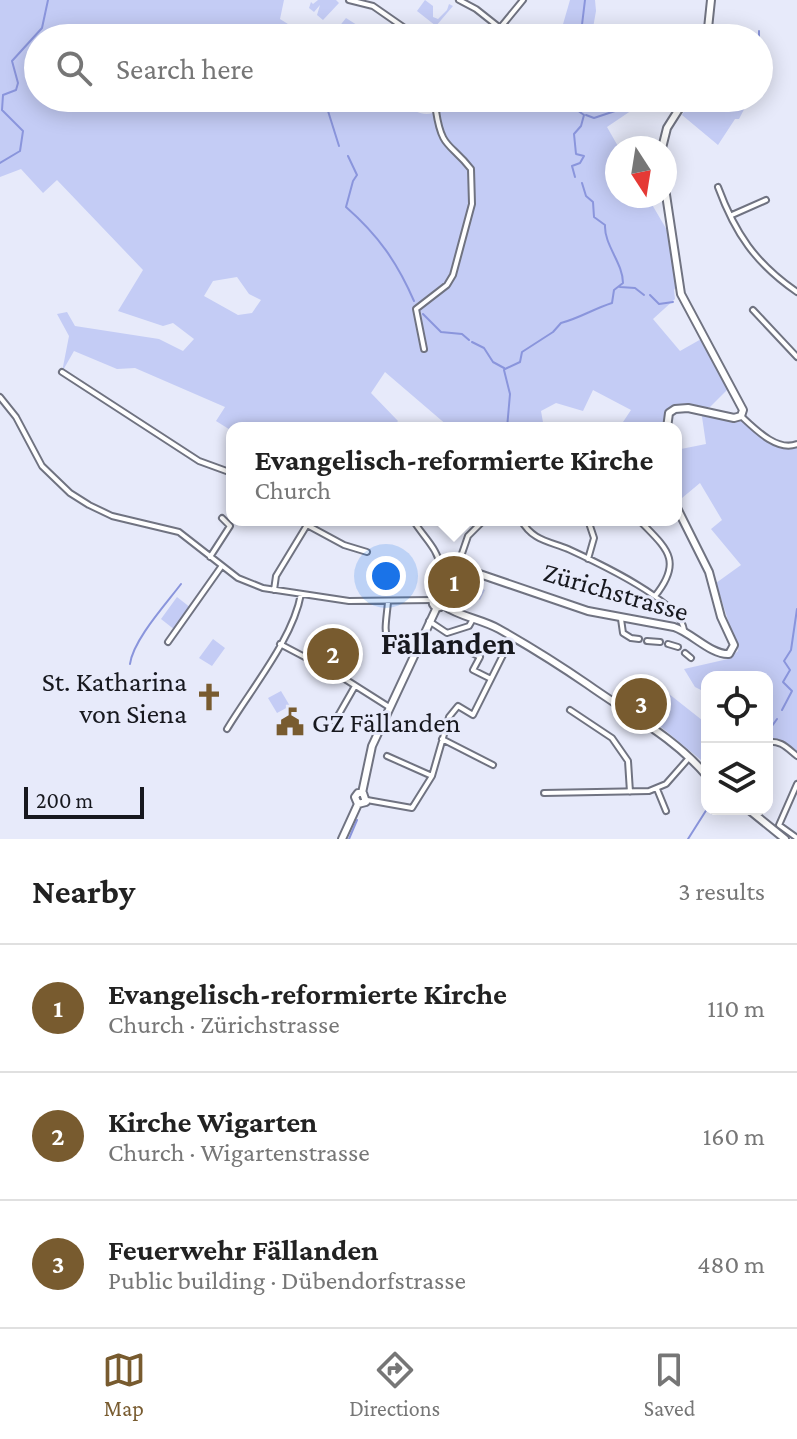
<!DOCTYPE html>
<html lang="en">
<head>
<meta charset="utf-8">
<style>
	body { margin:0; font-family:"Crimson Pro",serif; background:#f6f6f6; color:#222 }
	.controls { position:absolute; right:24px; bottom:24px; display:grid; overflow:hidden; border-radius:16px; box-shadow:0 4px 20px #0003 }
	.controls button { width:72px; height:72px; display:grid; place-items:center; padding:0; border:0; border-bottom:2px solid #e0e0e0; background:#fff; color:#222; font:40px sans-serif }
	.compass { position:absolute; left:605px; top:136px; width:72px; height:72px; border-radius:50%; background:#fff; box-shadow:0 4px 20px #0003; rotate:168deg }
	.scale { position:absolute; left:24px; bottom:20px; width:120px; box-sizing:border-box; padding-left:8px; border:4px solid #17181e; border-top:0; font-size:22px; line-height:28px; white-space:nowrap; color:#17181e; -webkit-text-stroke:6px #e7eafa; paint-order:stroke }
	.you { position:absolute; left:386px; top:576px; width:28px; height:28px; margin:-20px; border:6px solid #fff; border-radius:50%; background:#1a73e8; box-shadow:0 0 0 12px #1a73e833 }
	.badge { display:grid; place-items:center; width:52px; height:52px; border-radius:50%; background:#785b2f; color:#fff; font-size:26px; font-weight:700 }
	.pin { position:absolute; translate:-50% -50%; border:4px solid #fff; box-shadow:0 2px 8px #0006 }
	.popup { position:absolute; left:226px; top:422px; width:456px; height:104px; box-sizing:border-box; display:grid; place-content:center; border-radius:16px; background:#fff; filter:drop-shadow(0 2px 6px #0005); font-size:26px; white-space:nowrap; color:#767676 }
	.popup b { font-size:30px; color:#222 }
	.popup::after { content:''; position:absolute; left:50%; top:100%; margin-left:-16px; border:16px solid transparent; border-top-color:#fff }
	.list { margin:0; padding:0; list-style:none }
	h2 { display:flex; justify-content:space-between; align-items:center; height:104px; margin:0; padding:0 32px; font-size:34px }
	h2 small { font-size:26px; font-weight:400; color:#767676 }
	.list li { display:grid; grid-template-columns:52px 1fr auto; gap:24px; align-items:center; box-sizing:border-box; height:128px; padding:0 32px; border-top:2px solid #e0e0e0 }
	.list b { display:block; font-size:30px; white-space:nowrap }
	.list p { margin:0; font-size:26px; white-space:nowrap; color:#767676 }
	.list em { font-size:26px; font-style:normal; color:#767676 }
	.icon { flex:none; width:44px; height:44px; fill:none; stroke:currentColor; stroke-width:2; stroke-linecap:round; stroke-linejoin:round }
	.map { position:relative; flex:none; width:797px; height:839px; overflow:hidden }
	.search { position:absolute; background:#fff; box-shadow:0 4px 20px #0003; left:24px; right:24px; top:24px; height:88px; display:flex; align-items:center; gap:20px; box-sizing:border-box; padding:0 28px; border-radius:44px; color:#767676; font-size:30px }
	.sheet { height:488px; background:#fff }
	nav { display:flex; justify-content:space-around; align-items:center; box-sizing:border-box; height:112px; border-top:2px solid #e0e0e0; background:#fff; font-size:22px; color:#767676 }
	nav a { display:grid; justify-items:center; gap:4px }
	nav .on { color:#785b2f }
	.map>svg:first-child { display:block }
	.green { fill:#c4ccf5; fill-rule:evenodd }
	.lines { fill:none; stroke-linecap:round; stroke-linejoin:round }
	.stream { stroke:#8a95dc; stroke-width:2 }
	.minor-casing { stroke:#707381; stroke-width:8 }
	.major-casing { stroke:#707381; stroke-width:10 }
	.minor { stroke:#fff; stroke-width:4 }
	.major { stroke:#fff; stroke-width:6 }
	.labels { text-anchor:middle; stroke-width:6; stroke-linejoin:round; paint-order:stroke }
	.street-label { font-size:28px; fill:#17181e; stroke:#e7eafa }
	.poi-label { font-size:28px; fill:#17181e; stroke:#e7eafa; text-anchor:end }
	.quarter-label { font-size:32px; font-weight:bold; fill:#17181e; stroke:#e7eafa }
</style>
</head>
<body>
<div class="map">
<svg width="797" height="839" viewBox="0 0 797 839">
	<rect width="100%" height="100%" fill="#e7eafa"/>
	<path class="green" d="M0 0H284L280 19 310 38H38V98H413V110C429 119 439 112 451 100L473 105 482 98H750L739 119H735L718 145 682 115 691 99 641 104 607 127 619 148 617 196H647L671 237 678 284 674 290 675 299 653 319 680 351 703 338 729 388 710 407 679 408 670 412 667 428H619L631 410 593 390 583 411 556 403 541 411 544 428 448 426 385 372 371 393 398 421 392 428H232V431L216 421 225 407 135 368 117 369 74 351 62 372 69 336 57 314 67 312 75 326 159 339 183 351 194 339 173 323 163 326 118 311 143 270 57 180 43 193 21 169 0 177ZM237 277 249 294 261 300 252 313 238 315 204 296 213 281Z
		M318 0H336L339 3 323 20 317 15 320 5 314 12 309 8 311 2 313 4Z
		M425 0 433 6V17L438 19 447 10 449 4 453 6 436 26 417 11Z
		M570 0H595L596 11 593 28 600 38H559Z
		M346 18 371 34 367 38H345L346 35 338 28Z
		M701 410 730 417 741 416 776 443 797 444V756L783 744 767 742V677H707V693L695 687 684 669 728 659 738 651 716 583 741 565 711 529 722 520 700 483 676 503V450L706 444Z
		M462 572 470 574 469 585 485 590 480 600 458 590 453 600 447 598 446 586 449 578Z
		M177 597 191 608 175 630 161 619Z
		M213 639 225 648 212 666 199 658Z
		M281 691 290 706 277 713 268 698Z
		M669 694 707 724V765L649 717Z"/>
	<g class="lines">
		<path class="stream" d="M577 38 581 33 585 0
			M759 38V31
			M338 98 328 111 339 146
			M586 115 594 118 615 111 617 103 622 98
			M348 156 357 175 353 181 346 207C378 235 397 262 414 301
			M0 163 20 151 23 131 2 110 3 95 16 90 18 83 12 61 42 28 48 0
			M575 177 572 166 580 163 584 156 576 154 574 134 581 126 584 115 577 110 576 98
			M620 287 635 288 644 295
			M650 295 659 304 673 302
			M423 314 441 332 462 334 469 340
			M472 342 484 348 493 362 504 368
			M505 369 520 362 522 352 553 332 561 323C580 318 593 309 612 303L614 290 623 283C623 263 604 245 605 225L594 217 593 202 586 196 582 183
			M504 370 510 394 507 428
			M458 536 456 529 461 520
			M130 664C133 640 166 604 181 584
			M782 710 792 691 783 682 790 670 784 661 791 650 797 609
			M767 733 777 719
			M349 839 357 820
			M688 839 707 809"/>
		<defs>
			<path id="minor" d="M349 0 373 6 419 38
				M459 0 476 9 500 28
				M394 38 402 28
				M482 38 500 28 523 0
				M428 104 438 109
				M718 187C735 233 755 263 797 292
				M732 215 766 200
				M753 310 797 357
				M424 349 416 309 447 285 453 275 472 204 471 169C450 142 442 150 436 111L445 98
				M62 372 199 461 232 473
				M0 397 16 417 42 466 70 493 89 505 112 516 179 532 238 578 263 588 349 601 433 600
				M741 416C755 429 777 452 797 444
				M413 520C424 538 438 548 441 569L447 573
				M521 520C532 540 548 541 568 549 594 561 681 601 684 630
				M639 520C666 548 684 560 655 596
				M307 525 344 545 367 552
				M210 557 230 526 222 518
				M588 559 594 538 588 520
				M457 568 468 536 484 520
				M274 590 276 576 307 525 301 520
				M388 602C385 635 379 643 414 653
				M621 619 623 633 631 638 639 639
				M429 621 447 633 469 626 473 619
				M647 641 660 642
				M168 642 221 567
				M280 644 337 674 389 707
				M668 644 678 647
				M462 648 480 657 473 670 491 679
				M685 653 691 658
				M570 710 612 738 628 761 630 792
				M335 721 355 686
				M227 729C251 689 293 639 301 594
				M442 739 493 765
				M767 742C781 740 787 748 797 756
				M387 756 432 776
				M797 784 779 825 797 838
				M657 789 666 811
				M544 793 649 791 666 784 688 759
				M367 800 412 808 432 776 449 717 458 706 473 715 512 637"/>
			<path id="major" d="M707 38 711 0
				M662 148 667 128 686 98
				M665 188 681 294 743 410 741 416 734 418 688 408 675 409 669 413 667 428
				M440 596 447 573 455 569H465L588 611 674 627C692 633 711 655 729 654L734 645 721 617 709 572 676 506
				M432.5 602a5.5 5.5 0 1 1 11 0a5.5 5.5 0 1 1-11 0Z
				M443 605C460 617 481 619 499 629 529 646 558 664 587 684 629 714 674 737 707 776
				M362 793 372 746 437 607
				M748 809 785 839
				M342 839 358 804 355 797 358 793H363L366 802 358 804"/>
		</defs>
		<use href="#minor" class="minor-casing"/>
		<use href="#major" class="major-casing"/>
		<use href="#minor" class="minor"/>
		<use href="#major" class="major"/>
	</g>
	<defs>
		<symbol id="church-bare" viewBox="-9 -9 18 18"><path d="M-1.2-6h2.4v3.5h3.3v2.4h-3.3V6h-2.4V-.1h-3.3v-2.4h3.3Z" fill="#785b2f" stroke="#e7eafa" stroke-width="2.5" paint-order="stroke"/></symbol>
		<symbol id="civic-bare" viewBox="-9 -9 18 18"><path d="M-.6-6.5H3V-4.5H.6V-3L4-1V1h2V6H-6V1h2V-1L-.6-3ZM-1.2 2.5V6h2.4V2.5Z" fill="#785b2f" stroke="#e7eafa" stroke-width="2.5" paint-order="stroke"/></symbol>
	</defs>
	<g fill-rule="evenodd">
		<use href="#church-bare" x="189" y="677" width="40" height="40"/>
		<use href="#civic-bare" x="270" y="702" width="40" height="40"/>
	</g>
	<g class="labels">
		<g class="street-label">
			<text transform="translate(616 591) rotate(16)" y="10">Zürichstrasse</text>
		</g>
		<g class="poi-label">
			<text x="187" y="691">St. Katharina<tspan x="187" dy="32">von Siena</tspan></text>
			<text x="312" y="732" text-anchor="start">GZ Fällanden</text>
		</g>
		<g class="quarter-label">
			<text x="448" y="654">Fällanden</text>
		</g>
	</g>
</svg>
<div class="controls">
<button><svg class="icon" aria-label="locate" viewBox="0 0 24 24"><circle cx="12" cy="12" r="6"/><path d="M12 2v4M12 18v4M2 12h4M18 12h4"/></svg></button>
<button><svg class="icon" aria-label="layers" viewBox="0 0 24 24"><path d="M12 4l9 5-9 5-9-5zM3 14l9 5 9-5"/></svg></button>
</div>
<svg class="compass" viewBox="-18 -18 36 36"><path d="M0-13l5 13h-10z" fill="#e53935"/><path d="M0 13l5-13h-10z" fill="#767676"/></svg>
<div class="scale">200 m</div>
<div class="you"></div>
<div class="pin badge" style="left:454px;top:582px">1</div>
<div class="popup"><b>Evangelisch-reformierte Kirche</b>Church</div>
<div class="pin badge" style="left:333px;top:654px">2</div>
<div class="pin badge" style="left:641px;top:704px">3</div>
<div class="search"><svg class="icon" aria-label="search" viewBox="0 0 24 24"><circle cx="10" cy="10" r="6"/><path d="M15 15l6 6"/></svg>Search here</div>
</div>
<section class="sheet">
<h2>Nearby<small>3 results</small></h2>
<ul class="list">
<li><span class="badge">1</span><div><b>Evangelisch-reformierte Kirche</b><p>Church · Zürichstrasse</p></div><em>110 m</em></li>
<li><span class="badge">2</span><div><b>Kirche Wigarten</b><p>Church · Wigartenstrasse</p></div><em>160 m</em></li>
<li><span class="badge">3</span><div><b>Feuerwehr Fällanden</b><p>Public building · Dübendorfstrasse</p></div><em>480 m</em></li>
</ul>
</section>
<nav>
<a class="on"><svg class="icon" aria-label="map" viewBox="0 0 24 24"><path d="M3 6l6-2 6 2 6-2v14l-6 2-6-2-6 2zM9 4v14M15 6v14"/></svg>Map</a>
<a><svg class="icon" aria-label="directions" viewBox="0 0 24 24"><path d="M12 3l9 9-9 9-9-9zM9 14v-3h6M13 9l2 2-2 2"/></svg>Directions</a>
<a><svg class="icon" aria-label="saved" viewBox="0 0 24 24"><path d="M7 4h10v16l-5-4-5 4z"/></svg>Saved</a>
</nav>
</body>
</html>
